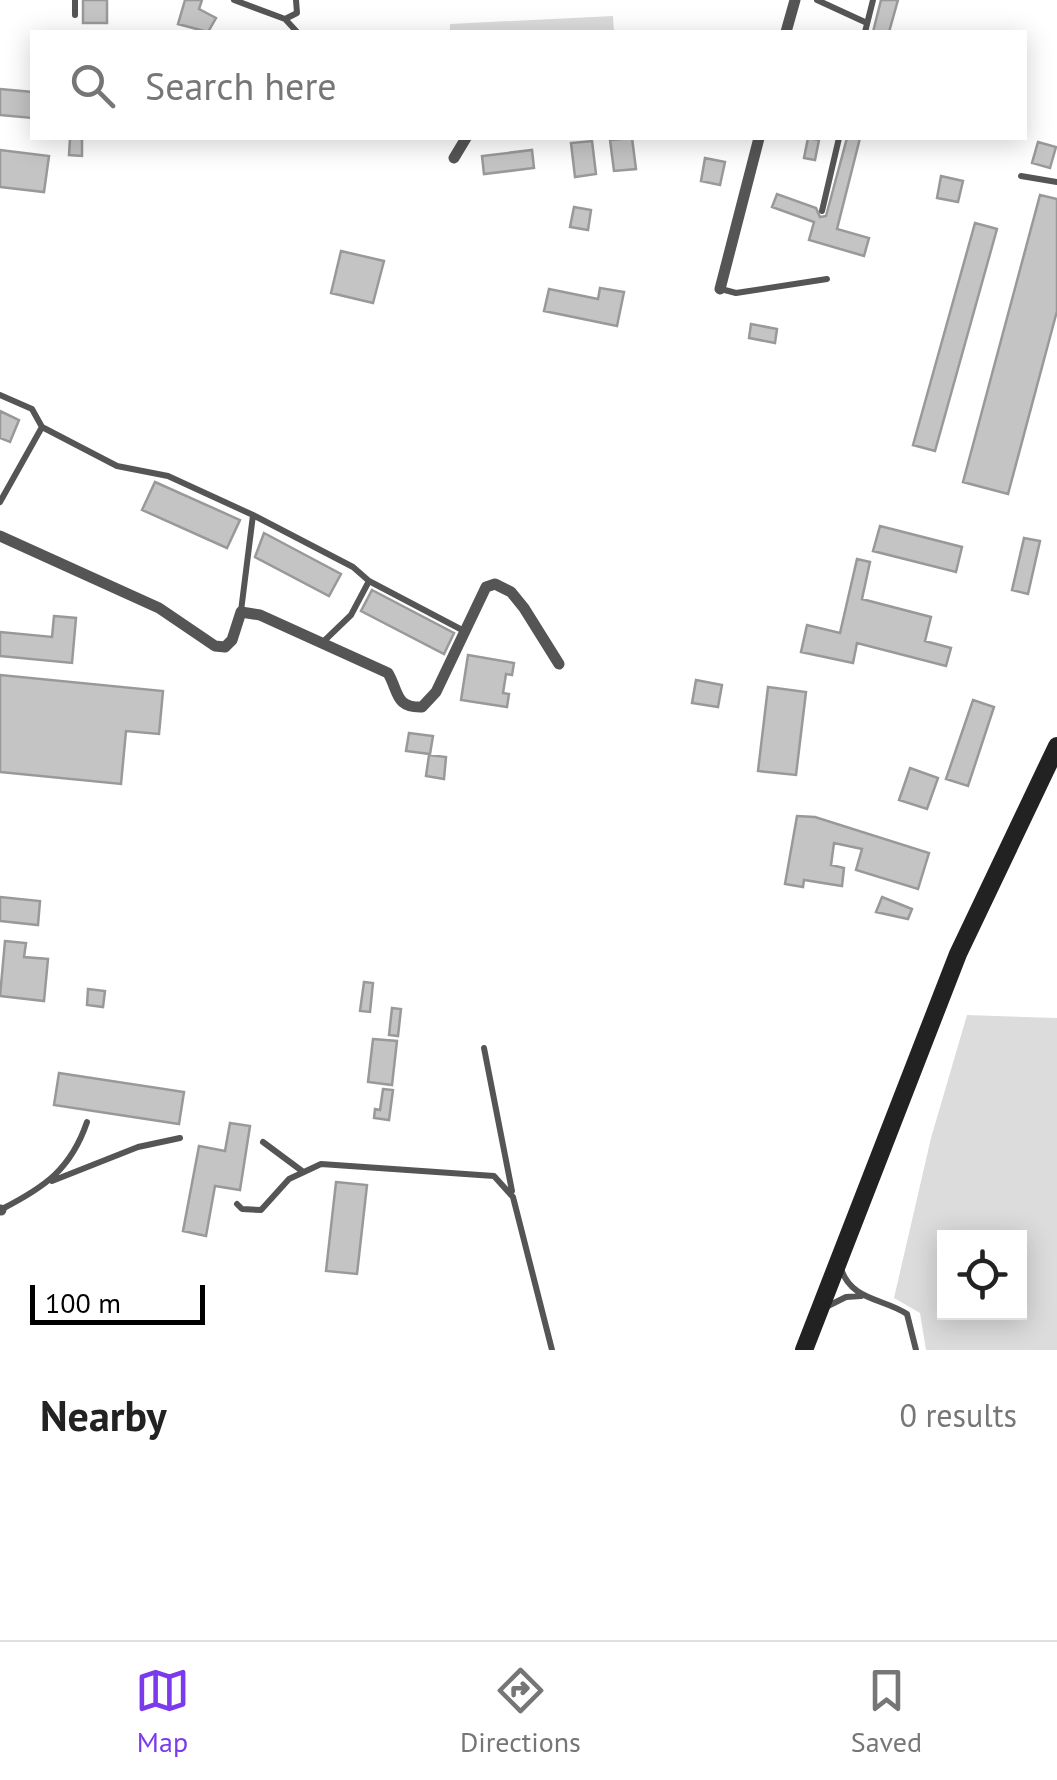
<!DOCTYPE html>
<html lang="en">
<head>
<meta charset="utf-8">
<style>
	body { margin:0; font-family:"PT Sans",sans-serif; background:#f6f6f6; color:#222 }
	.controls { position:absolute; right:30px; bottom:30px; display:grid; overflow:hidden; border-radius:0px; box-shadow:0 5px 25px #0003 }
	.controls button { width:90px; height:90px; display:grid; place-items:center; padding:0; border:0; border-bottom:2px solid #e0e0e0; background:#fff; color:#222; font:50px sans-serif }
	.scale { position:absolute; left:30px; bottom:25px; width:175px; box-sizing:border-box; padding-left:10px; border:5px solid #000; border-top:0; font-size:28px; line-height:35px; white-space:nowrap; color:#000; -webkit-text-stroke:8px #fff; paint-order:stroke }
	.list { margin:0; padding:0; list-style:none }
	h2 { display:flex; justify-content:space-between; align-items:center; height:130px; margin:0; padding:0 40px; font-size:42px }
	h2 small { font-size:32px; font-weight:400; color:#767676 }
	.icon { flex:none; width:55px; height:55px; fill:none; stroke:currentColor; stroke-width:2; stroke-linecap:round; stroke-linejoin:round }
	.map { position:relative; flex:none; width:1057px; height:1350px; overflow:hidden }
	.search { position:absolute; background:#fff; box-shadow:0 5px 25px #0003; left:30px; right:30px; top:30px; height:110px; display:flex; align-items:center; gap:25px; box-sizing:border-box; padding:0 35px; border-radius:0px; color:#767676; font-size:38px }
	.sheet { height:290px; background:#fff }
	nav { display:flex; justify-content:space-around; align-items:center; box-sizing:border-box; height:140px; border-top:2px solid #e0e0e0; background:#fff; font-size:28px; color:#767676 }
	nav a { display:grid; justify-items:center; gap:5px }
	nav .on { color:#7c3aed }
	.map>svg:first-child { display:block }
	.green { fill:#dcdcdc; fill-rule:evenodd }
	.building { fill:#c4c4c4; stroke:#999; stroke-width:2.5 }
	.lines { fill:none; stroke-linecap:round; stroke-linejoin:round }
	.lane { stroke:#555; stroke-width:6 }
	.street { stroke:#555; stroke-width:11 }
	.secondary { stroke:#222; stroke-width:18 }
</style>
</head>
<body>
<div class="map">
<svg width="1057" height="1350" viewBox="0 0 1057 1350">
	<rect width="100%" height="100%" fill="#fff"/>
	<path class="green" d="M613 16 614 32H450V24Z
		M967 1015 1057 1018V1350H926L920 1313 894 1298 931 1138ZM944 1238H1020V1312H944Z"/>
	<path class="building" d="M83 0H107V23H83Z
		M185 0H202L199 9 216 18 208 32 178 24Z
		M881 0H898L889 32H873Z
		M0 89 32 92V118L0 115Z
		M70 138H82V156L69 155Z
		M632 138 636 169 614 171 610 140Z
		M808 138 819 140 815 160 804 158Z
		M847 138H860L837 229 869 238 864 256 809 240 814 222 772 207 777 194 816 208 820 217 826 216Z
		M592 141 596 174 575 177 571 143Z
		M1038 142 1056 147 1050 168 1032 163Z
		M0 150 49 156 44 192 0 187Z
		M532 150 534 168 484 174 482 156Z
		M705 158 725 162 720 185 701 181Z
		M941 176 963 181 958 202 937 198Z
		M1040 195 1057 199V311L1008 494 963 482Z
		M574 207 591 210 588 230 570 227Z
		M975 223 997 229 935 451 913 445Z
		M341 251 384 261 373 303 331 293Z
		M600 288 624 292 617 326 544 311 549 289 598 299Z
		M751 324 777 329 775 343 749 338Z
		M0 411 19 420 10 442 0 438Z
		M155 482 240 520 227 548 142 510Z
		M880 526 962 547 956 572 873 551Z
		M264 533 341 574 329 596 255 557Z
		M1024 538 1040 541 1028 594 1012 590Z
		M857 559 870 562 862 599 931 617 925 641 951 648 946 666 857 643 853 663 801 652 807 625 840 633Z
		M372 590 454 633 444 654 361 611Z
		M54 616 76 618 72 663 0 656V632L52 637Z
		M468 655 514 663 512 675 506 674 503 693 509 694 507 707 461 700Z
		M0 675 163 691 159 734 126 731 121 784 0 772Z
		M696 680 722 685 718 707 692 703Z
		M768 687 806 692 796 775 758 771Z
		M973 700 994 707 968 786 946 779Z
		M409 733 433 736 430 754 406 751Z
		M429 755 446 757 444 779 426 776Z
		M910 768 938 778 927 809 899 800Z
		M797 816 815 817 929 853 918 889 856 870 862 849 834 843 831 865 844 868 842 886 804 880 803 887 785 884Z
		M0 897 40 901 38 925 0 921Z
		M882 897 912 909 908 919 876 912Z
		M5 941 26 943 24 957 48 959 44 1001 0 996Z
		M364 982 373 983 370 1012 360 1011Z
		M88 989 105 991 103 1007 87 1005Z
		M392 1008 401 1009 398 1036 389 1035Z
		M373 1039 397 1041 392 1085 368 1082Z
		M59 1073 184 1092 179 1124 54 1105Z
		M383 1089 393 1090 389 1120 374 1118 375 1109 380 1110Z
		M230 1123 250 1126 240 1190 215 1186 206 1236 183 1231 199 1146 225 1151Z
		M336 1182 367 1185 357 1274 326 1271Z"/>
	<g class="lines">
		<path class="lane" d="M234 0 285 19 297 13 296 0
			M817 0 867 23
			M75 15V0
			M286 20 297 32
			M865 32 873 0
			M1021 176 1057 182
			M822 211 839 138
			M721 289 736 293 827 279
			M0 395 32 409 42 427
			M0 502 42 427 117 466 168 476 253 515 241 611
			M253 515 353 567 369 581
			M323 642 351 615 369 581 466 632
			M484 1048 512 1191
			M263 1142 302 1171
			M52 1181 138 1147 180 1138
			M237 1204 242 1209 261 1210 289 1179 321 1164 494 1176 513 1197 552 1350
			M2 1209C45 1187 71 1169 87 1122
			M841 1269C852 1301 883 1298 907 1314L916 1350
			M826 1307 846 1297 861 1296"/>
		<path class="street" d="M786 32 795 0
			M454 158 466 138
			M720 289 759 138
			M0 536 159 608 215 646 225 647 232 640 241 612 260 615 388 673C399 692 395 708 422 707L436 692 486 587 495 584 511 592 524 608 559 664
			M0 1210H1"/>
		<path class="secondary" d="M804 1350 958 954 1057 746"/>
	</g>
</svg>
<div class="controls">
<button><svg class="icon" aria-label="locate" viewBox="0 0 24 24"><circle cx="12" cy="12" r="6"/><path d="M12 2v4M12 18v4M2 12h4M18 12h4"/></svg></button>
</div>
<div class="scale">100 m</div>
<div class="search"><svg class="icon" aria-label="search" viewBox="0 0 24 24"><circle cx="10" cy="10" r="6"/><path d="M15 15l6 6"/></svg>Search here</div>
</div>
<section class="sheet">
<h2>Nearby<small>0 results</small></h2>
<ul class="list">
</ul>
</section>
<nav>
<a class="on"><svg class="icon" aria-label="map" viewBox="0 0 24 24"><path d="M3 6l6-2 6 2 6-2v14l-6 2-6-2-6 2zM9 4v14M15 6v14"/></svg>Map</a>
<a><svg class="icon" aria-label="directions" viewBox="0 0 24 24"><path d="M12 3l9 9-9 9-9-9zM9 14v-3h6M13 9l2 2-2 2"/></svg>Directions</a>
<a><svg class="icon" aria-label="saved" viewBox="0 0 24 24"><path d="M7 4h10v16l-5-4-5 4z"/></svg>Saved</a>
</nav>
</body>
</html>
